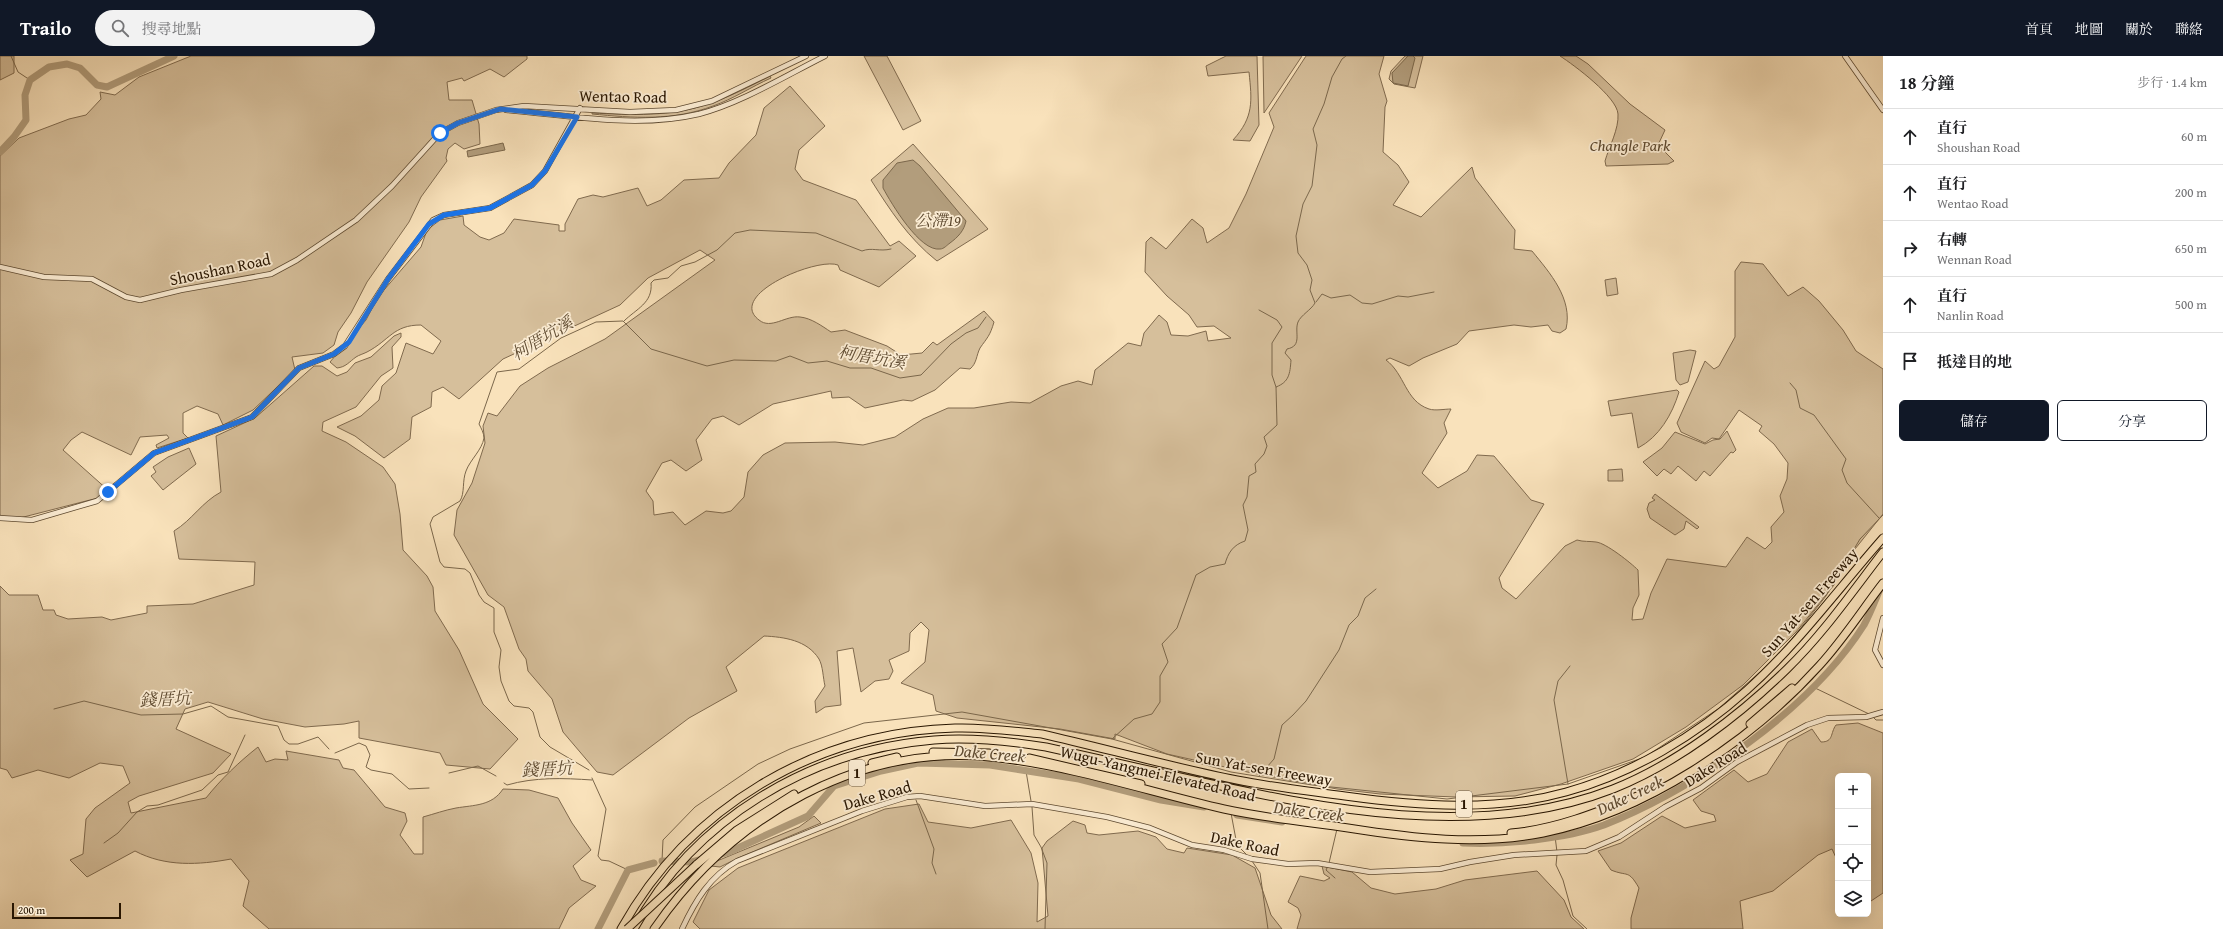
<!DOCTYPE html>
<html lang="zh-TW">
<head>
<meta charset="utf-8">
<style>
	body { margin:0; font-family:"Gentium Book Plus","Noto Serif TC",serif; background:#f2f2f2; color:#202124 }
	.controls { position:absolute; right:12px; bottom:12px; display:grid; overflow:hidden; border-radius:6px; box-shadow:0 4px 16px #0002 }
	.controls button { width:36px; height:36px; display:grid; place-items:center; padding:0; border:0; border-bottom:1px solid #e0e0e0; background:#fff; color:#202124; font:20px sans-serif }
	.scale { position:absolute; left:12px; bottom:10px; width:109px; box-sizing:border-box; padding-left:4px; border:2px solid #291601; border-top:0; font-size:11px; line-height:14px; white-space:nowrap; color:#291601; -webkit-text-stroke:3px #fbecd3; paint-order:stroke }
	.stop { position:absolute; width:12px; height:12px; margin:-9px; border:3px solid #1a73e8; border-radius:50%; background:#fff }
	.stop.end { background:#1a73e8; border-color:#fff; box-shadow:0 1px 4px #0008 }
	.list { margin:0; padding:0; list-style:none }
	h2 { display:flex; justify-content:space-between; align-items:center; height:52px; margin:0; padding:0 16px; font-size:17px }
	h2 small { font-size:13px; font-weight:400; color:#757577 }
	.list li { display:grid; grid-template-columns:26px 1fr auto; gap:12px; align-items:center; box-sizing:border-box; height:56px; padding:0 16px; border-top:1px solid #e0e0e0 }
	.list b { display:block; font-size:15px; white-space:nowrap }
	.list p { margin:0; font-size:13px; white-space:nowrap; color:#757577 }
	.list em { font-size:13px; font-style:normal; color:#757577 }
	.actions { display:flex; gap:8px; padding:12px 16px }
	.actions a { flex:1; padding:9px 0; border:1px solid #111827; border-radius:6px; text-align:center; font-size:14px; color:#111827 }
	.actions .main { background:#111827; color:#fff }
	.icon { flex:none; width:22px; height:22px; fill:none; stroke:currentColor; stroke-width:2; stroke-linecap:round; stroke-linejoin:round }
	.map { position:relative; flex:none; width:1883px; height:873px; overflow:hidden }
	header { display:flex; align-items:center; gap:24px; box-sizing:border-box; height:56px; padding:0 20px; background:#111827; color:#fff }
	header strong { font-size:19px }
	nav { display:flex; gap:22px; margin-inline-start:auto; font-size:14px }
	.search { width:280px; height:36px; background:#f2f2f2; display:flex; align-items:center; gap:10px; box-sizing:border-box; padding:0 14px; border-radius:22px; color:#757577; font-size:15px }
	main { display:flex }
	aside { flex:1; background:#fff }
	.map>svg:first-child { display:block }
	.green { fill:#d6bf9b; stroke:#806a4e }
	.water { fill:#b29d7c; stroke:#7b674b }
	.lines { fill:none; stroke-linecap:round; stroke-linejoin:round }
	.stream { stroke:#7b674b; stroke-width:1 }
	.river { stroke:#b29d7c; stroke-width:7 }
	.minor-casing { stroke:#5d4930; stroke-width:6 }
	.highway-casing { stroke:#291601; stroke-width:9 }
	.minor { stroke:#fbecd3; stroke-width:4.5 }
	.highway { stroke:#f9e2bb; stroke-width:7 }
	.highway-bridge-casing { stroke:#291601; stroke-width:9; stroke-linecap:butt }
	.highway-bridge { stroke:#f9e2bb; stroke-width:7 }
	.route { stroke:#1a73e8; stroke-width:5 }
	.labels { text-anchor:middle; stroke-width:3.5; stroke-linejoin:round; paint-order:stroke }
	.shield { fill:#fbecd3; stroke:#685640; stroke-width:1 }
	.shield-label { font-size:15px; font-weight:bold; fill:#291601 }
	.street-label { font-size:16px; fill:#291601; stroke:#fbecd3 }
	.park-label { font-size:16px; font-style:italic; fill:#5d492f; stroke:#fbecd3 }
	.water-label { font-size:17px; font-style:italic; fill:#604c32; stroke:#fbecd3 }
</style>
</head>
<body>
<header>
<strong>Trailo</strong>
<div class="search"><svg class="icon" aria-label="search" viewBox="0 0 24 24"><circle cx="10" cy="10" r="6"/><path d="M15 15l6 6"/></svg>搜尋地點</div>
<nav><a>首頁</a><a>地圖</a><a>關於</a><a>聯絡</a></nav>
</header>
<main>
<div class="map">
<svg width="1883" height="873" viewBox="0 0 1883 873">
	<rect width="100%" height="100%" fill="#f9e2bb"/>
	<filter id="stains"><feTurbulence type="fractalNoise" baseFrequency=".005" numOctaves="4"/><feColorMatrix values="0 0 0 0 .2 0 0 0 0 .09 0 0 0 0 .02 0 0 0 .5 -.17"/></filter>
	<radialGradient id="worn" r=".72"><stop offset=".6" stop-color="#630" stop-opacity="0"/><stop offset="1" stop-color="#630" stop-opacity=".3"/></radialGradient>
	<path class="green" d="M0 0H14V17L0 24Z
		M191 0H527V3L504 21 490 13 464 25 462 22 447 26 449 44H472L479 68 480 88 464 93 455 87 448 93 446 102 447 105 421 141 409 166 367 226 351 257 338 276 334 289 323 297 292 301 295 314 253 354 223 369 218 358 197 350 183 357V377L188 382 157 392 156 389 169 382 167 379 140 381 131 399 82 376 71 384 63 394 109 435 106 440 86 445 12 464 0 459V100L19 82 69 63 86 59 101 43 100 36 115 39 139 21Z
		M864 0H887L921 65 903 74Z
		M1226 0H1257L1259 69 1250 85 1233 84C1254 61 1252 45 1249 16L1208 20 1206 10Z
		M1263 0H1302L1264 57Z
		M1306 0H1384L1379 18 1387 45 1385 51 1383 96 1398 109 1409 126 1393 149 1421 161 1472 111 1475 122 1515 174 1514 193 1532 195C1550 217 1573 243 1566 273L1560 277 1552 275 1548 269 1531 271 1514 269 1469 275 1457 288 1423 302 1409 310 1390 302 1386 304C1405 318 1405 345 1429 353 1435 355 1445 353 1451 353L1444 367 1447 377 1422 417 1438 432 1467 415 1477 399 1494 400 1531 444 1544 448 1499 522 1502 532 1516 543 1565 490 1577 484C1584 486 1589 485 1596 486 1606 487 1631 507 1638 514L1639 539 1633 552 1632 564 1643 563 1651 537 1667 503 1726 511 1747 481 1765 493 1772 486 1771 471 1784 456 1780 440 1787 423 1788 407 1774 388 1759 375 1762 370 1739 354 1719 383 1712 382 1705 387 1681 376 1677 367 1705 305 1714 313 1719 310 1735 281V215L1741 206 1763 208 1788 240 1803 231 1819 245 1843 274 1856 295 1883 313V458L1843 508 1834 529 1796 576 1743 629 1686 671 1633 703 1561 728 1515 740 1456 741 1380 738 1337 733 1252 717 1167 698 1115 678V683L1060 673 957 662 936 655 933 639 901 627 925 606 929 574 921 566 910 577 909 595 889 604 893 615 889 623 875 625 861 636 853 592 837 595 841 649 825 651 816 657 815 645 825 630C823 622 823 610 819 603 807 584 784 581 764 580L726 611 737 635 689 662 613 719 597 716 563 676 552 643 528 615 526 603 519 593 504 551 488 539 454 479 457 454 472 427 485 387 483 370 488 357 497 360 520 330 548 312 605 283 715 204 700 194 648 222 620 249 503 303 459 343 443 331 432 336 431 351 412 361 410 383 384 402 355 380 337 371 361 360 379 344 382 330 396 317 406 287 433 298 441 285 421 269C393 269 390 284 367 296 363 298 359 299 356 301 349 306 346 311 337 312L330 306 366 264 378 241 421 191 427 174 440 164 463 160 464 169 480 181 489 184 504 177 514 163 559 169V175H565V168L578 143 593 139 603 141 638 132 647 150 661 144 684 124 719 122 729 107 756 79 764 52 790 30 825 70 799 94 795 113 803 124 856 144 890 190 899 185 916 200 879 231 840 214 838 209C817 201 726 239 759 264 771 274 786 259 800 261 811 262 822 270 831 276L845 274 887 290 901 299 922 297 933 286 937 289 984 255 994 266C990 280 987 282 980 292 976 300 977 307 970 313L960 312 935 334 912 345 903 344 865 352 849 341 832 342 831 335 773 348 739 369 723 360 712 363 696 384 702 404 686 415 671 404 662 407 646 435 653 445 654 459 673 456 685 469 706 455 723 457 731 455 744 441 748 416 763 399 785 387 835 386 863 389 895 381 923 363 948 352H974L1011 346 1030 347 1061 330 1078 325 1092 329 1095 314 1128 287 1141 290 1144 277 1159 259 1167 266 1171 279 1188 280 1206 275 1208 285 1231 282 1214 270 1197 271 1189 259 1167 240 1145 216 1146 186 1151 181 1166 193 1192 163 1203 172 1207 187 1229 172 1246 138 1274 71 1269 57Z
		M1405 0H1423L1415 32 1394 28 1389 23 1391 15Z
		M1560 0H1576L1588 8 1630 48 1665 74 1658 89 1674 105 1668 108 1606 110 1605 105C1609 91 1619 73 1618 58 1617 41 1574 9 1560 0Z
		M770 20 771 22C751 31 733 43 713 50 673 65 633 62 592 58V57C631 59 671 61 708 48 730 41 750 30 770 20Z
		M913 88 988 173 937 205C908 182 890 154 871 124Z
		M1616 222 1618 238 1607 240 1605 224Z
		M401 277V281L392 291 393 312 381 320 356 351 323 366 322 375 346 386 383 411 395 428 400 458 403 494 427 520 433 531 435 555 459 594 483 648 518 683 490 713 446 709 440 697 359 682V665L344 668 305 671 263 663 208 646 185 653 176 673 231 698 213 717 139 740 128 746 131 757 206 742C221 723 239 706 258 691L266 706 275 703 288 704 286 695 339 704 343 712 354 714 385 751 405 757 407 765 400 779 414 798H423V761C434 758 445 754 456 752 474 749 492 750 503 733L529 734 558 742 572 767 591 794 573 810 581 824 596 830 569 852 559 873H269L243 850 249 825 231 803C199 809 165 811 135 795L87 821 70 804 83 798 86 763 95 752 130 727 123 710 100 707 69 722 38 714 12 722 7 714 0 712V530L9 539H38L43 554H54L56 559 68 563 102 561 111 564 147 557V550L193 548 254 529 255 506 179 503 174 475C192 464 202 446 221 436L216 380 255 362 314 310H322L337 320 347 316 355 307 371 301 394 280Z
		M1690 294 1696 295 1688 326 1680 329 1676 324 1673 297Z
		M1677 334 1679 336C1672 359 1659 381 1638 392L1632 357 1611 360 1608 345Z
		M1727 375 1736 394 1733 397 1731 396 1710 420 1704 415 1696 425 1678 410 1671 418 1664 413 1657 420 1643 406 1662 392 1675 376 1705 388 1713 384 1720 383Z
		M189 392 196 408 163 434 151 420 156 416 153 411 168 401Z
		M1622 413 1623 425H1608V414Z
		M1655 438 1699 471 1697 473 1686 465 1684 473 1675 479 1650 462 1647 453 1649 447 1655 444 1652 442Z
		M1858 667 1883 677V837L1868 847V720H1838V806L1832 793 1818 799 1773 835 1740 845 1743 873H1631V862L1639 832C1628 813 1628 821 1611 814L1598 795 1621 787 1662 760 1685 772 1716 765 1714 759 1701 755 1693 744 1734 714 1748 726 1767 718 1788 686 1812 673 1821 686C1834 686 1830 677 1836 669Z
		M919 748 928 766 971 772 1011 764 1031 797 1038 827 1037 866 1048 860 1042 792 1047 785 1073 765 1085 769 1087 777 1099 779 1138 775 1156 781 1167 793 1184 797 1187 792 1232 799 1255 812 1271 859 1282 873H700L693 866 709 834 738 812 885 753Z
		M814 760 821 767 738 802 720 811 711 810 717 805 799 771Z
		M1322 810 1352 816 1371 832 1395 838 1436 833 1465 824 1537 815 1564 844 1571 861 1584 873H1297L1301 859 1298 852 1288 846 1300 820 1324 825 1330 822 1324 818Z"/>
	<path class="water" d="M1408 0H1413L1415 2 1408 30 1393 27 1392 17Z
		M503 87 505 94 468 101 467 95Z
		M913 104 920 110 966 165C964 175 958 181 950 187 947 189 944 193 940 193 920 196 891 147 883 132V124L897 107Z"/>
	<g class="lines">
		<path class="stream" d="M11 0 18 16 30 24
			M1316 246 1322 238 1331 242 1350 239 1362 247 1372 248 1398 240 1408 241 1434 236
			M1259 254 1277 264 1282 271 1272 287V319L1276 331
			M624 265C636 253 653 247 651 227L654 224 668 222 681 210 695 206 717 194 735 177 750 174 816 177 862 195C872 191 879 196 891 193
			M1790 327 1796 334 1800 352 1814 359 1846 403 1842 414 1847 427 1879 462
			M1788 588 1826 540 1860 483 1883 459
			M1813 631 1869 658
			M54 653 84 645 141 659 183 658 211 650 228 661 278 670 284 684 289 688H298L318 681 329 693
			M1873 661 1876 664H1883
			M1112 683 1231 716 1312 729 1447 743 1568 728 1645 701
			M335 697 359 687 366 690 370 699 366 711 371 714 392 718 409 733 429 732
			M1651 697 1718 653 1768 609
			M589 714 550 691 540 681 533 656 529 652 514 650 509 645 501 625 499 611 501 594 494 576V552L484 546 479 539 470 517 465 513 444 511 440 506 430 468 433 461 460 445C465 437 462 425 466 415 470 404 482 394 484 382 484 377 481 372 479 368L497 316 519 313 561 282 596 266 623 265 651 293 707 310 734 304 776 305 790 300 808 307 827 305 850 312H871L900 322 921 319 951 288 966 277 978 272 986 261
			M1026 715 1031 745
			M449 717 478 710 496 720
			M1259 720 1274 703 1282 669 1293 659 1306 645 1339 594 1349 569 1358 560 1365 542 1376 533
			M592 722 606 753 598 800 601 804 609 805 628 814
			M504 727 507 729C535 721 563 722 592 724
			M1568 728 1554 644 1558 625 1570 610
			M916 744 934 793 932 807 936 818
			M1032 751 1034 779 1041 791 1047 807 1045 873
			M1231 757 1237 789 1247 799
			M1555 780 1557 796
			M104 787 118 777 137 756 147 750 158 749 202 734 218 719 228 716 245 679
			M1557 799 1556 809 1563 824 1573 860 1587 873
			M662 805 663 784 695 751 758 708 790 693 864 667 962 656 1112 683 1134 663 1152 658 1160 646V620L1168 606 1162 588 1177 572 1196 519 1210 511 1225 508C1228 497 1233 489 1245 485L1248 474 1243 449 1247 441 1249 420 1256 416 1255 408 1264 398 1267 390 1264 381 1277 369 1276 331C1289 326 1290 318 1291 304L1285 297 1287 293C1303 290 1294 276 1298 266 1301 259 1311 254 1315 247L1310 234 1312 224 1307 209 1298 197 1296 180 1303 148 1312 130 1317 89 1313 73 1324 48 1332 21 1342 3 1346 0
			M1252 805 1260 817 1268 873
			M1329 807 1337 773
			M1328 810 1326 814 1335 822"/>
		<path class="river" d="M0 96 14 81 26 64 25 39 30 24 49 11 67 8 80 12 97 29 107 31 174 0
			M1237 759 1282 766
			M1463 787C1504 789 1565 783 1604 769 1695 733 1811 653 1864 569 1870 558 1875 545 1880 533
			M662 805 692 806 729 796 808 760 834 730 881 715 918 707 990 709 1079 723 1161 744 1204 751
			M598 873 628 814 654 807"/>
		<defs>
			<path id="minor" d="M1845 0 1883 54
				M506 54C570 59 635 73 699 58 741 47 785 20 825 0
				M0 211 44 221 92 223 126 241 140 244 181 234 271 218 297 204 356 164 392 130 440 77 458 67 496 54 524 50 630 56 676 54 712 45 806 0
				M0 462 32 464 97 445 154 397 252 361 299 312 334 298 345 290 388 223 433 164 444 159 490 152 532 129 545 115 580 52
				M1883 562 1875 594 1883 609
				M682 873C695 845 710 820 737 805L862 755 907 741 920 740 985 750 1032 748 1107 761 1150 772 1192 789 1224 794 1252 803 1288 808 1317 807 1370 816 1440 813 1470 806 1514 799 1586 795 1619 781 1665 751 1701 732 1737 706 1807 669 1828 662 1866 661 1883 656"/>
			<path id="highway" d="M1750 668 1792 632
				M933 696 989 697
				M1029 702 1141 728
				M872 707 897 701
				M1511 777C1557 773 1600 755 1642 738
				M696 809 737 774 794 738
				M621 873C689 751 815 676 955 672 984 671 1014 675 1042 678 1107 693 1172 711 1237 724 1272 731 1309 735 1345 740 1418 750 1495 756 1566 736 1632 718 1697 679 1747 634 1798 588 1838 533 1883 482
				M634 873C694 763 810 694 934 684 972 681 1009 685 1046 691 1094 702 1141 712 1189 723 1323 753 1480 785 1613 733 1676 708 1739 660 1787 613 1823 578 1852 536 1883 496
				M654 873C732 760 860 685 999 702 1075 711 1150 736 1224 753 1265 762 1307 766 1348 772 1412 782 1479 790 1543 777 1644 757 1751 685 1819 610 1843 584 1862 554 1883 527"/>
		</defs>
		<use href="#minor" class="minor-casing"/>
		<use href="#highway" class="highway-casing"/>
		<use href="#minor" class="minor"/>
		<use href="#highway" class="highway"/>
		<defs>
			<path id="highway-bridge" d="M627 873 696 809"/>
		</defs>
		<use href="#highway-bridge" class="highway-bridge-casing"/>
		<use href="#highway-bridge" class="highway-bridge"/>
	</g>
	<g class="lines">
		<path class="route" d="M108 436 154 397 252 361 299 312 334 298 349 286 388 223 429 168 444 159 490 152 532 129 545 115 577 61 500 53 458 67 440 77"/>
	</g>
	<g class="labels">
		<g class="shield">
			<rect x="849" y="704" width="16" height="26" rx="3"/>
			<rect x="1456" y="735" width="16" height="26" rx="3"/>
		</g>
		<g class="shield-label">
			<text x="857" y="722">1</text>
			<text x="1464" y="753">1</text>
		</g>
		<g class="street-label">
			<text transform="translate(623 40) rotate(1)" y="6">Wentao Road</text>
			<text transform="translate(220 213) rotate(-12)" y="6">Shoushan Road</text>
			<text transform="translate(1809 546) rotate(-49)" y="6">Sun Yat-sen Freeway</text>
			<text transform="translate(1715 708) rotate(-32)" y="6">Dake Road</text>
			<text transform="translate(1264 712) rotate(10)" y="6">Sun Yat-sen Freeway</text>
			<text transform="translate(1158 717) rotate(13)" y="6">Wugu-Yangmei Elevated Road</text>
			<text transform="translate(877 739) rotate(-16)" y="6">Dake Road</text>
			<text transform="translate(1245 787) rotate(12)" y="6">Dake Road</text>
		</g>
		<g class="park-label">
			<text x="1630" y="95">Changle Park</text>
			<text x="938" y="170">公滯19</text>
		</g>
		<g class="water-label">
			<text transform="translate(542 282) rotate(-31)" y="6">柯厝坑溪</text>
			<text transform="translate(872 301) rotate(10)" y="6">柯厝坑溪</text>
			<text transform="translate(165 643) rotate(-3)" y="6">錢厝坑</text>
			<text transform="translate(990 697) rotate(5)" y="6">Dake Creek</text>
			<text transform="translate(547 713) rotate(-3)" y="6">錢厝坑</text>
			<text transform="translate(1630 739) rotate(-25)" y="6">Dake Creek</text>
			<text transform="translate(1309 755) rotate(7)" y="6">Dake Creek</text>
		</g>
	</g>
	<rect width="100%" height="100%" filter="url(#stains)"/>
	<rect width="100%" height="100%" fill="url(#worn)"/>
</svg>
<div class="controls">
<button>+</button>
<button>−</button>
<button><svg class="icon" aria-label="locate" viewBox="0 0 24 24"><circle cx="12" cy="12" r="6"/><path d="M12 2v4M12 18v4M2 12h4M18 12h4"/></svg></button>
<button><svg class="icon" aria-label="layers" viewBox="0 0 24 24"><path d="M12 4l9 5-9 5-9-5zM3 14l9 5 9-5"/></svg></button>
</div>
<div class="scale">200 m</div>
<div class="stop" style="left:440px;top:77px"></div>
<div class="stop end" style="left:108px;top:436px"></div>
</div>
<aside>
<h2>18 分鐘<small>步行 · 1.4 km</small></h2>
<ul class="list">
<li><svg class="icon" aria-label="ahead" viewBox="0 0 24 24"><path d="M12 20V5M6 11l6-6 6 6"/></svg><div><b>直行</b><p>Shoushan Road</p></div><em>60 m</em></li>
<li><svg class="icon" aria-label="ahead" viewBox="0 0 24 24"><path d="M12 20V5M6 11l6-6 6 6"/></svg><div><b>直行</b><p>Wentao Road</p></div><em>200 m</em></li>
<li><svg class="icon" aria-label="right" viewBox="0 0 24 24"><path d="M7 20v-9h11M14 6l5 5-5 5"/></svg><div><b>右轉</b><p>Wennan Road</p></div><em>650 m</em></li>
<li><svg class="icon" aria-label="ahead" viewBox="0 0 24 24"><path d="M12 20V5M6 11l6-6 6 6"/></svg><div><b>直行</b><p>Nanlin Road</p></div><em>500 m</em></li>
<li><svg class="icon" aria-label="arrive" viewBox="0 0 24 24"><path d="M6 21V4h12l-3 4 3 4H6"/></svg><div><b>抵達目的地</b></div></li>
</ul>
<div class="actions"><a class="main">儲存</a><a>分享</a></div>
</aside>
</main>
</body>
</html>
